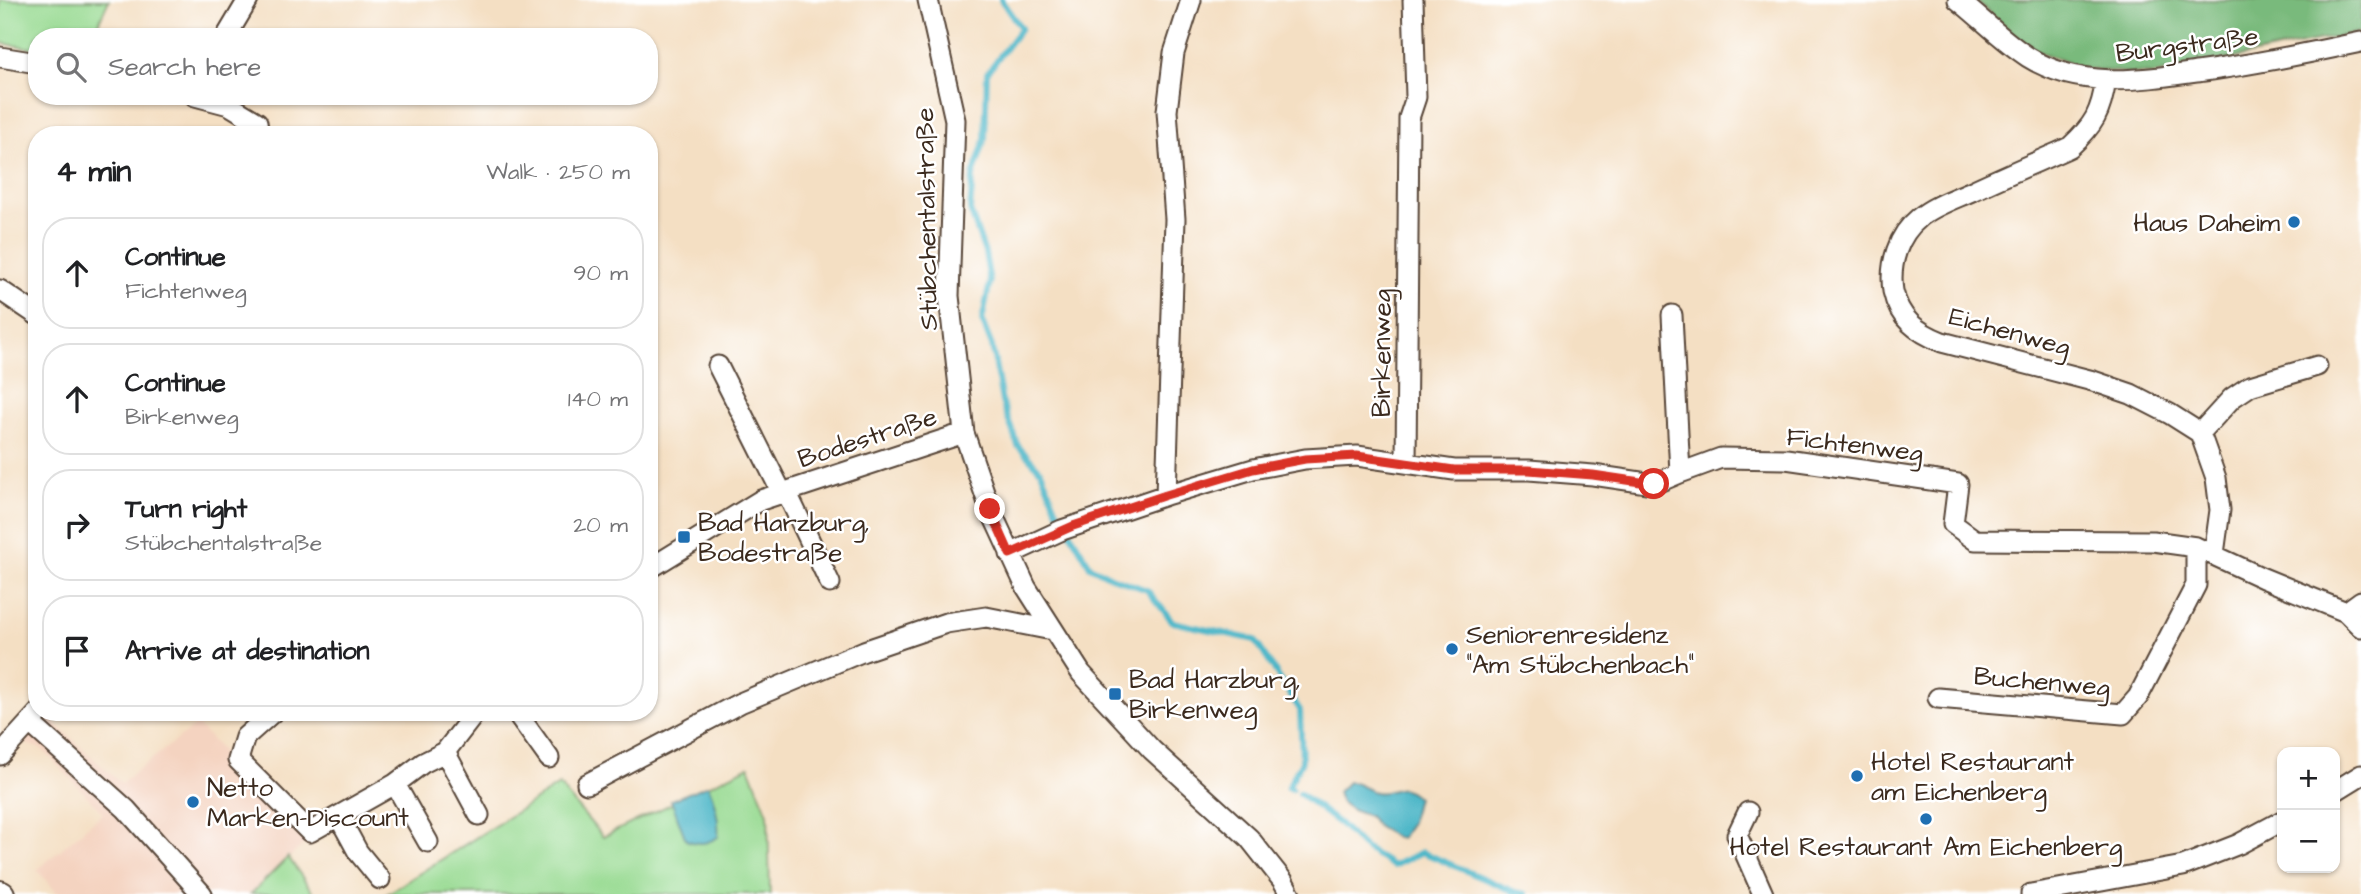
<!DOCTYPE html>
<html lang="en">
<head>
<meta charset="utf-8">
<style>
	body { margin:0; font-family:"Architects Daughter",sans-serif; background:#f6f6f6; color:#202124 }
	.controls { position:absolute; right:21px; bottom:21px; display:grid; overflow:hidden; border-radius:14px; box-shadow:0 2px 5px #0004 }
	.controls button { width:63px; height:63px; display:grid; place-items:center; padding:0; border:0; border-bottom:2px solid #e0e0e0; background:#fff; color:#202124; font:35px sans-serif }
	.stop { position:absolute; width:21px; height:21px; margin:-16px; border:5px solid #d93025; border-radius:50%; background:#fff }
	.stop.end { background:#d93025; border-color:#fff; box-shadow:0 2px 7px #0008 }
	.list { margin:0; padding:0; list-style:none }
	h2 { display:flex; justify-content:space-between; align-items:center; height:91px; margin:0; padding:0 28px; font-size:30px }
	h2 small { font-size:23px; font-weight:400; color:#757577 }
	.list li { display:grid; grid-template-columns:46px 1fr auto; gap:21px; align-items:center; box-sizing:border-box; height:112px; margin:0 14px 14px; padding:0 14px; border:2px solid #e0e0e0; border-radius:28px }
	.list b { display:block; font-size:26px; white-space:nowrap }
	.list p { margin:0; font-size:23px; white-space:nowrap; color:#757577 }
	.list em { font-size:23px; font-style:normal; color:#757577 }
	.icon { flex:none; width:38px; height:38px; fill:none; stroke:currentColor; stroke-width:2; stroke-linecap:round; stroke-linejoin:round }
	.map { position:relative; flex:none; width:2361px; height:894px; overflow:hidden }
	.search { position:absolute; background:#fff; box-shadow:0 2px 5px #0004; left:28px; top:28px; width:630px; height:77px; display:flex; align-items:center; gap:18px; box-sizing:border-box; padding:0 24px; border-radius:28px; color:#757577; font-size:26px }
	.panel { position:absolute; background:#fff; box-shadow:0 2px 5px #0004; left:28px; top:126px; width:630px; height:595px; border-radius:28px }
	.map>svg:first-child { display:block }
	.built { fill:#f4d3c0 }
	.green { fill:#97da91; stroke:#698258; stroke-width:2 }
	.forest { fill:#79ba7b; stroke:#5a724c; stroke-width:2 }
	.water { fill:#4bb6c7; stroke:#437072; stroke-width:2 }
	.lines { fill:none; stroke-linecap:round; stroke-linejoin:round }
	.stream { stroke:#4bb6c7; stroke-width:6 }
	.minor-casing { stroke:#574537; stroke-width:23 }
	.major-casing { stroke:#574537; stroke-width:28 }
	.minor { stroke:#fff; stroke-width:19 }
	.major { stroke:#fff; stroke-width:24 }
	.route { stroke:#d93025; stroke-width:9 }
	.poi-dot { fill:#1f6fb2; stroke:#fff; stroke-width:2.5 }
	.labels { text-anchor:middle; stroke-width:5; stroke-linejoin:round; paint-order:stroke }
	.street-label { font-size:26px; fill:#3b2a1e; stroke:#fff }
	.poi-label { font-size:26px; fill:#3b2a1e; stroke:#fff; text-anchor:start }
</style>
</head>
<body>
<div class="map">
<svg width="2361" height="894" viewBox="0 0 2361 894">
	<rect width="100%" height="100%" fill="#fff"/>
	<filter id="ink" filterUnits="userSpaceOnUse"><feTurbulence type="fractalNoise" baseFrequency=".0143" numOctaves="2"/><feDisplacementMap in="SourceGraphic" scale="14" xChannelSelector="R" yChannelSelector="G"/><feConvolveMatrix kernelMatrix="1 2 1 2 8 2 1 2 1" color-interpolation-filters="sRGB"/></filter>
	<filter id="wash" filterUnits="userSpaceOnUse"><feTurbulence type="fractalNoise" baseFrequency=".00686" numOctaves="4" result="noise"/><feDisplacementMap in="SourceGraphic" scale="28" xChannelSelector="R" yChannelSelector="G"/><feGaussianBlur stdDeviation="1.57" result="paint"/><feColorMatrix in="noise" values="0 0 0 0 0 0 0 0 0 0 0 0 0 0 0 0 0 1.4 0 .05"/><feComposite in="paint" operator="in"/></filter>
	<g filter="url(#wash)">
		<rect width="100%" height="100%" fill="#f4dfc3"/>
		<path class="built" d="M48 717 121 783 197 724 306 842 251 894H58L37 870 103 813 42 749 23 743Z"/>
		<path class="green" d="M0 0H109L92 37H37V49L0 43Z
			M749 766 768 814 770 894H387L559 785 603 837Z
			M288 857 314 894H251Z"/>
		<path class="forest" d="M1974 0H2361V32L2152 75 2086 69 2034 50Z"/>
		<path class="water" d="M1348 782C1358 782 1365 789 1375 792 1393 796 1398 779 1417 797L1411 822 1402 837 1397 838 1378 827 1369 816 1352 810 1341 802 1338 792Z
			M708 785C715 802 720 819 718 837 707 844 699 845 686 840L671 800Z"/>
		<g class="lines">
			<path class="stream" d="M1001 0 1021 28 987 73 985 139 973 176 970 210 985 253 990 282 982 321 992 346 1002 402 1018 446 1041 471 1057 510 1090 566 1111 577 1147 590 1173 622 1255 640 1300 710 1302 761 1288 787 1292 789
				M1299 793 1340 824 1362 846 1393 866 1422 852 1515 892 1526 894"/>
		</g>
	</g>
	<g filter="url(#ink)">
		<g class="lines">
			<defs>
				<path id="minor" d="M928 0 955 120 949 296 964 433 990 509 1026 587 1081 673 1152 750 1249 838 1283 881 1290 894
					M1958 0C1981 18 2003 41 2028 57 2082 91 2146 79 2204 71 2257 64 2309 53 2361 42
					M226 37 248 0
					M0 57 37 63
					M2106 80C2101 113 2094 125 2070 147 2037 162 2004 176 1972 191 1954 199 1933 206 1919 218 1898 235 1889 264 1893 291 1899 319 1917 332 1942 342L2093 381 2131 394 2170 414 2200 433 2216 478 2220 510 2214 554
					M195 96 229 105 257 122 259 135
					M0 290 37 315
					M718 366 782 493
					M2200 433 2232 398 2250 386 2317 366
					M1406 463 1409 118 1416 97 1413 0
					M1680 473 1721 458 1786 459 1958 484 1953 524 1975 540 2153 541 2196 547 2263 578 2346 612 2361 627
					M786 491 830 583
					M1166 495 1175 219 1167 111 1174 53 1191 0
					M1010 554 1062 530 1166 495 1253 469 1305 459 1357 456 1454 470H1529L1593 475 1654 484 1680 473 1672 315
					M649 569 761 500 964 433
					M2346 612 2361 601
					M1938 698 2123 714 2138 697 2196 585V547
					M273 712 245 737 238 760 310 832 395 784 423 763 445 752 476 712
					M516 712 549 758
					M30 723 126 809 202 894
					M445 752 479 815
					M0 755 39 712
					M395 784 428 842
					M587 784 740 703 864 651 946 623 986 617 1052 630
					M2335 791 2361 775
					M1748 812 1737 835 1763 894
					M339 817 358 852 380 879
					M2031 894 2183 866 2239 844 2282 821"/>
				<path id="major" d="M0 893 2 894"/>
			</defs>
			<use href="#minor" class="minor-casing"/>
			<use href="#major" class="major-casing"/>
			<use href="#minor" class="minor"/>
			<use href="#major" class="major"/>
		</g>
	</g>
	<g class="lines" filter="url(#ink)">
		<path class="route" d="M990 509 1010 554 1073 526 1166 495 1253 469 1305 459 1357 456 1454 470H1529L1593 475 1654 484"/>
	</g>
	<g class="poi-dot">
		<circle cx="2294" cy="222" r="7"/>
		<rect x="677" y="530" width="14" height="14" rx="3.5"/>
		<circle cx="1452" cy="649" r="7"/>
		<rect x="1108" y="687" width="14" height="14" rx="3.5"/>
		<circle cx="1857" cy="776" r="7"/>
		<circle cx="193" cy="802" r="7"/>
		<circle cx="1926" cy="819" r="7"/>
	</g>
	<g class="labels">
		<g class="street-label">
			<text transform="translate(2187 44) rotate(-7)" y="9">Burgstraße</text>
			<text transform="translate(926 219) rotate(-91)" y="9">Stübchentalstraße</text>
			<text transform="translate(2010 331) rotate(15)" y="9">Eichenweg</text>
			<text transform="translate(1381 353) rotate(-90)" y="9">Birkenweg</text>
			<text transform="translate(867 437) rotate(-18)" y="9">Bodestraße</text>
			<text transform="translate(1855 444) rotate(7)" y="9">Fichtenweg</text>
			<text transform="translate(2042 681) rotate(5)" y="9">Buchenweg</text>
		</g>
		<g class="poi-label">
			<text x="2280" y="231" text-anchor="end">Haus Daheim</text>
			<text x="698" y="531">Bad Harzburg,<tspan x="698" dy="30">Bodestraße</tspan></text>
			<text x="1466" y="643">Seniorenresidenz<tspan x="1466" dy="30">"Am Stübchenbach"</tspan></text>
			<text x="1129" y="688">Bad Harzburg,<tspan x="1129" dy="30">Birkenweg</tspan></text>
			<text x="1871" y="770">Hotel Restaurant<tspan x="1871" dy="30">am Eichenberg</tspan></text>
			<text x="207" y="796">Netto<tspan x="207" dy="30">Marken-Discount</tspan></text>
			<text x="1926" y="855" text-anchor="middle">Hotel Restaurant Am Eichenberg</text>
		</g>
	</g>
</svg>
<div class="controls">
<button>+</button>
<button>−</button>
</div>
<div class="stop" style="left:1654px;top:484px"></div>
<div class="stop end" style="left:990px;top:509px"></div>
<div class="search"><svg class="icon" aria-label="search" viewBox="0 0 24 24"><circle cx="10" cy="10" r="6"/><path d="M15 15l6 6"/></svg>Search here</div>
<section class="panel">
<h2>4 min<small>Walk · 250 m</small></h2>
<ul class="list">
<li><svg class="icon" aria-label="ahead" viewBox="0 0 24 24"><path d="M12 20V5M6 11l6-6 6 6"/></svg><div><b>Continue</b><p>Fichtenweg</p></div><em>90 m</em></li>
<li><svg class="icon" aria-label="ahead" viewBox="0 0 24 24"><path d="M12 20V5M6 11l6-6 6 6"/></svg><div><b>Continue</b><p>Birkenweg</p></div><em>140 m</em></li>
<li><svg class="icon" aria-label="right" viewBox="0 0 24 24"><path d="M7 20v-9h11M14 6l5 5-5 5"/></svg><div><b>Turn right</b><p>Stübchentalstraße</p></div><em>20 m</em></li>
<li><svg class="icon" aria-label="arrive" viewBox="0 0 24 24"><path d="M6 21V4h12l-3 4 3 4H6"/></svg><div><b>Arrive at destination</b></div></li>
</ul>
</section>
</div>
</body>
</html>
